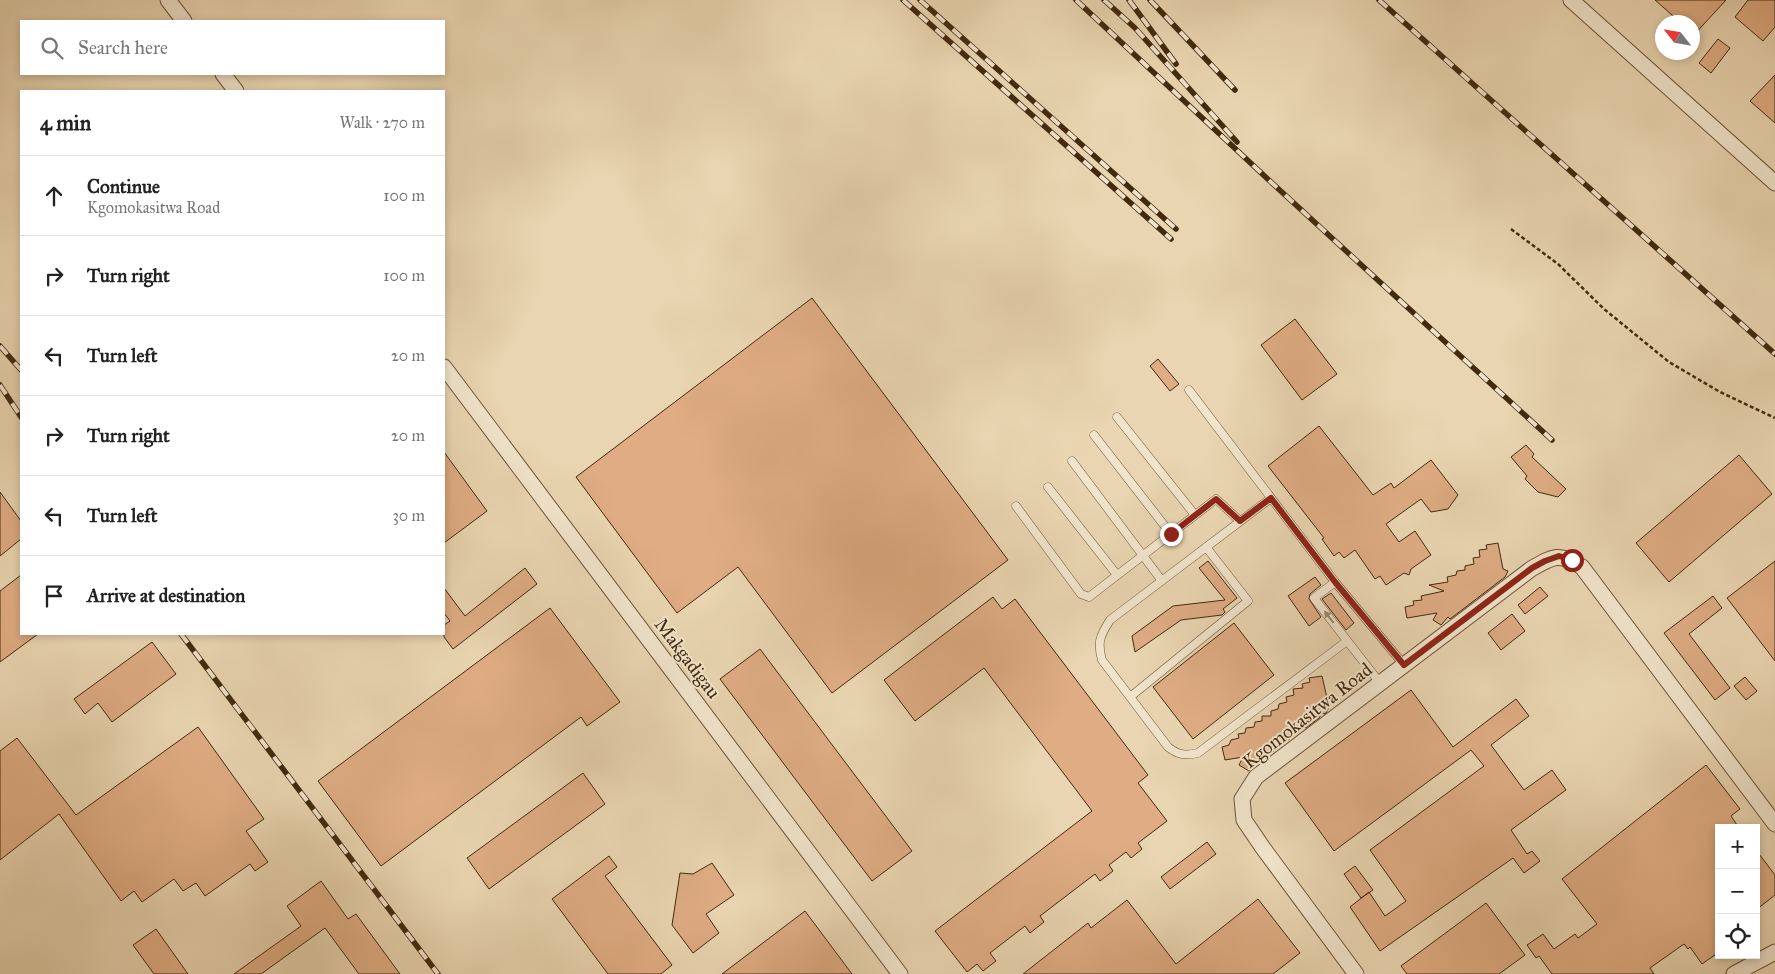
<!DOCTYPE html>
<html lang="en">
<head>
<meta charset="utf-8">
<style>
	body { margin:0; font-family:"IM FELL Great Primer",serif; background:#f6f6f6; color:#222 }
	.controls { position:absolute; right:15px; bottom:15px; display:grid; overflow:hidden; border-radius:0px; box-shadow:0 2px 8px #0003 }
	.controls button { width:45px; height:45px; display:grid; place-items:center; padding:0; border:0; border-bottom:1px solid #e0e0e0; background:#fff; color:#222; font:25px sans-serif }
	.compass { position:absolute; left:1655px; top:15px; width:45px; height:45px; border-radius:50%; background:#fff; box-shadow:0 2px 8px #0003; rotate:301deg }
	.stop { position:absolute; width:15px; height:15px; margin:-11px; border:4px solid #8f2418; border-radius:50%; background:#fff }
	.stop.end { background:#8f2418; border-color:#fff; box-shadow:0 1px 5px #0008 }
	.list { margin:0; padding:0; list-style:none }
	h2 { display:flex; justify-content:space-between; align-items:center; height:65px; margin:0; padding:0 20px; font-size:21px }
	h2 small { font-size:16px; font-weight:400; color:#767676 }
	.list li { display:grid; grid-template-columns:32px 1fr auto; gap:15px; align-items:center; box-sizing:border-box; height:80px; padding:0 20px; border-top:1px solid #e0e0e0 }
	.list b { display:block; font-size:19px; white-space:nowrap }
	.list p { margin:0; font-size:16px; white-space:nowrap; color:#767676 }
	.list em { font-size:16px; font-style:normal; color:#767676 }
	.icon { flex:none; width:28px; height:28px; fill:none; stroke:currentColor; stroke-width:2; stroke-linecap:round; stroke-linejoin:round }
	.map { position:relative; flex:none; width:1775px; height:974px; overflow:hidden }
	.search { position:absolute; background:#fff; box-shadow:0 2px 8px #0003; left:20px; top:20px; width:425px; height:55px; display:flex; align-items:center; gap:12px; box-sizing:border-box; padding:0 18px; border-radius:0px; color:#767676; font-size:19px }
	.panel { position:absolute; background:#fff; box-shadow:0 2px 8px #0003; left:20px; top:90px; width:425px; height:545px; border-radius:0px }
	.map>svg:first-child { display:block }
	.building { fill:#dfac83; stroke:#422a0d }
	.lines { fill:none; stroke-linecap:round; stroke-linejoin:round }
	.service-casing { stroke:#6c5536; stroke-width:9 }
	.minor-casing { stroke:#6c5536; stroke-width:17 }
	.path { stroke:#422a0d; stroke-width:2.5; stroke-dasharray:4 2.5; stroke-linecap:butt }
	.service { stroke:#f1e4cc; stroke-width:8 }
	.minor { stroke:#f1e4cc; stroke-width:15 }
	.rail-casing { stroke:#422a0d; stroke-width:5.5 }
	.rail { stroke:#f1e4cc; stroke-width:4; stroke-dasharray:11; stroke-linecap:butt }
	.oneway { fill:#9a876c }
	.route { stroke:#8f2418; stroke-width:6 }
	.labels { text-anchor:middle; stroke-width:4; stroke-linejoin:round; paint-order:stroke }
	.street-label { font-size:19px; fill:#422a0d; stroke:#f1e4cc }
</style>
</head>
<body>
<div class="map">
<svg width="1775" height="974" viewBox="0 0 1775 974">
	<rect width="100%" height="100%" fill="#e9d5b1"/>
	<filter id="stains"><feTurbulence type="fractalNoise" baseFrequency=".004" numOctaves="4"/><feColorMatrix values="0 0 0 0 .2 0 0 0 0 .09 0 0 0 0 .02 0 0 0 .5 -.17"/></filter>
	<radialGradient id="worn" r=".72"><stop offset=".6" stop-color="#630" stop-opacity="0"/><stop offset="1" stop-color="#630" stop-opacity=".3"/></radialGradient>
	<path class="building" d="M1655 0H1726L1692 37V22H1680Z
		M1748 0H1775V27L1763 41 1735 17Z
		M1718 39 1730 48 1711 73 1699 63Z
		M1775 75V123L1750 101Z
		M812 298 1008 560 832 693 738 567 677 613 576 477Z
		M1295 319 1337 374 1302 400 1261 345Z
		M1158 359 1179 384 1170 391 1150 366Z
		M1319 426 1373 495 1391 483 1394 488 1431 460 1458 495 1448 509 1431 512 1421 499 1386 524 1399 542 1415 531 1431 555 1411 569 1409 575 1404 573 1386 585 1380 576 1375 579 1355 550 1344 558 1339 552 1334 556 1322 539 1324 538 1268 466Z
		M1526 445 1534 454 1532 457 1566 489 1558 497 1538 492 1525 479 1527 476 1511 457Z
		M444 452 487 511 444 543Z
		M1739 455 1772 494 1669 582 1636 543Z
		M0 492 21 521V539L0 556Z
		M1498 543 1503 569 1508 571 1505 577 1450 619 1448 617 1441 625 1433 620 1437 613 1407 618 1405 607 1414 605 1413 601 1422 600 1421 596 1444 591 1429 585 1448 582 1447 577 1456 575 1457 571 1465 570V566L1474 564 1473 558 1480 557 1479 550 1487 549 1486 545Z
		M1208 561 1237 598 1223 609 1225 612 1222 615 1181 620 1135 652 1132 636 1173 606 1225 600 1199 568Z
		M1775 561V661L1727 598Z
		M525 568 537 584 453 649 444 637V625L450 621 444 613V588L465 616Z
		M21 575V634H38L0 662V591Z
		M1315 577 1321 585 1310 594 1309 599 1321 617 1309 626 1288 596Z
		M1540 587 1548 596 1525 614 1518 605Z
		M1331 593 1354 623 1346 630 1322 599Z
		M1713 596 1722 608 1689 634 1730 688 1715 700 1664 633Z
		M993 597 1002 609 1015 599 1148 775 1138 783 1167 821 1138 843 1142 849 1131 858 1126 852 1109 865 1113 871 1100 881 1095 874 1040 916 1044 922 1030 933 1025 926 990 953 996 961 983 971 977 964 967 972 935 931 1092 811 984 668 915 721 884 680Z
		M550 608 620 702 587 726 581 717 381 866 318 781Z
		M1512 614 1525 631 1501 650 1488 633Z
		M1234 623 1274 675 1193 739 1153 687Z
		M152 642 176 674 112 722 98 703 85 714 74 699Z
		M760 649 912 851 872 881 720 679Z
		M1322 676 1327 698 1332 701 1326 713 1324 714 1322 713 1319 718 1306 728 1304 727 1297 734 1295 733 1289 740 1287 739 1281 746 1279 745 1273 752 1270 751 1267 757 1265 759 1262 757 1260 762 1255 764 1249 771 1239 765 1243 757 1225 760 1222 747 1229 745 1231 740 1239 738 1238 734 1245 733 1246 728 1254 727 1255 722 1262 721V716H1271V711L1278 709 1279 704 1287 702 1286 697 1294 695 1293 689 1303 688 1302 684 1310 682 1309 678Z
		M1745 677 1757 691 1746 700 1734 686Z
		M1411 690 1453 747 1516 699 1529 716 1491 745 1524 790 1552 770 1566 790 1511 830 1527 854 1532 851 1540 861 1524 873 1513 858 1380 951 1350 907 1369 892 1385 916 1406 901 1370 850 1484 766 1471 750 1334 851 1285 783Z
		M198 727 264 819 246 831 268 862 255 871 250 864 205 896 196 883 183 891 174 879 142 902 134 891 121 901 59 814 0 860V751L17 738 76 815Z
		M1706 765 1740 809 1731 816 1739 828H1719V952L1702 964 1690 947 1688 949 1684 944 1650 968 1654 974H1552L1539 956 1536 958 1527 945 1543 934 1554 949 1575 934 1578 938 1597 924 1562 879Z
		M583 773 605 804 489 889 467 858Z
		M1207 842 1216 854 1170 889 1161 877Z
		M1756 850 1775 875V895L1756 910Z
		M609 856 617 867 605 876 672 965 661 974H608L552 899Z
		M712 863 734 895 706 914 719 933 693 953 672 925 680 873 693 874Z
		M1355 866 1373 890 1361 898 1344 874Z
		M321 881 348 919 356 914 400 974H359L325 928 261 974H234L301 926 287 906Z
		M1258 899 1300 953 1273 974H1023L1088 923 1091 928 1127 900 1176 964Z
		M1486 903 1525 955 1499 974H1407L1401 966Z
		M805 911 852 974H722Z
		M156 929 188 974H154L133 945Z"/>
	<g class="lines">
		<defs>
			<path id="service" d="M1189 390 1335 582 1404 665
				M1117 417 1195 515
				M1094 435 1171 534
				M1072 461 1162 581
				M1048 487 1117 575
				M1271 498 1110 620C1100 636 1097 642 1102 660L1168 747C1178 755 1186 756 1198 753L1347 641
				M1016 506 1081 594 1089 597 1216 499 1240 521
				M1335 582 1314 598 1380 683
				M1130 697 1248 601 1206 547"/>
			<path id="minor" d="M168 0 184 21
				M1571 0 1775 183
				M223 74 236 91
				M444 367 900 974
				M1356 974 1263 848 1244 820 1242 799 1256 777 1531 569C1553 556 1560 552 1582 567L1775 824
				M1734 974 1775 952"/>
		</defs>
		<use href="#service" class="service-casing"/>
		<use href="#minor" class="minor-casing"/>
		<path class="path" d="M1511 229 1558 264 1604 309 1669 362 1720 392 1775 418"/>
		<use href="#service" class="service"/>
		<use href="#minor" class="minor"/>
		<defs>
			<path id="rail" d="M903 0 1171 239
				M920 0 1176 229
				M1076 0 1272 183 1552 440
				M1104 0 1135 28 1237 142
				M1129 0 1176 64
				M1150 0 1235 90
				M1379 0 1775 354
				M0 346 21 370
				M0 385 21 417
				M181 634 438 974"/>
		</defs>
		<use href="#rail" class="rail-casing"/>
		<use href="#rail" class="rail"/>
	</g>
	<defs><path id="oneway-solid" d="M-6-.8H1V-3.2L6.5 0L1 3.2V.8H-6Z" transform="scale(1.25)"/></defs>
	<use class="oneway" href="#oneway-solid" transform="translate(1329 617) rotate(-128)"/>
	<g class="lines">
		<path class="route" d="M1171 534 1216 499 1240 521 1271 498 1335 582 1404 665 1532 568 1545 561 1559 556 1572 560"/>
	</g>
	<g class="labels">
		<g class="street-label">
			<text transform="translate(688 658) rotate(53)" y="7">Makgadigau</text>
			<text transform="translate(1307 715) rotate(-38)" y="7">Kgomokasitwa Road</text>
		</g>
	</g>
	<rect width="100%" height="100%" filter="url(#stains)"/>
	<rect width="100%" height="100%" fill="url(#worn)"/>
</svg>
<div class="controls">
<button>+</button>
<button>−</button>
<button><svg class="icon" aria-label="locate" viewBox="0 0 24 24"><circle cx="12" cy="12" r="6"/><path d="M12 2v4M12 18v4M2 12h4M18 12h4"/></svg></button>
</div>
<svg class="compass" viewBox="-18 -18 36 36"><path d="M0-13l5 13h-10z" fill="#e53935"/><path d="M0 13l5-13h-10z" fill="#767676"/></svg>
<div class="stop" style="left:1572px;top:560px"></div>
<div class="stop end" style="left:1171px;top:534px"></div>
<div class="search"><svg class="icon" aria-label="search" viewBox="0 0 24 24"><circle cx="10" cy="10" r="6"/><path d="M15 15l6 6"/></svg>Search here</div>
<section class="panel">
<h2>4 min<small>Walk · 270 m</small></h2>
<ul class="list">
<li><svg class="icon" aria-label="ahead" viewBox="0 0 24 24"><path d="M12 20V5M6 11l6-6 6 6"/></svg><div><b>Continue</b><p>Kgomokasitwa Road</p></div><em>100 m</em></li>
<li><svg class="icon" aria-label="right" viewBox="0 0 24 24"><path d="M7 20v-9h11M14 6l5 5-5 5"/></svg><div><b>Turn right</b></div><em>100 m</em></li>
<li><svg class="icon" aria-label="left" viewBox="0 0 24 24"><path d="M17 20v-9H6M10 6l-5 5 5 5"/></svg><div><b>Turn left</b></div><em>20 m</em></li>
<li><svg class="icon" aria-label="right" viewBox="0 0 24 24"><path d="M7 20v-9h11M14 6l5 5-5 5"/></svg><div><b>Turn right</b></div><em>20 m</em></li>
<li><svg class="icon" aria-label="left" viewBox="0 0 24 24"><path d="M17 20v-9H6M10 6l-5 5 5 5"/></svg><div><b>Turn left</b></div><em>30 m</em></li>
<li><svg class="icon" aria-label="arrive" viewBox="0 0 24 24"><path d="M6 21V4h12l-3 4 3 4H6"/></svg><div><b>Arrive at destination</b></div></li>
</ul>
</section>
</div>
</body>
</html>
